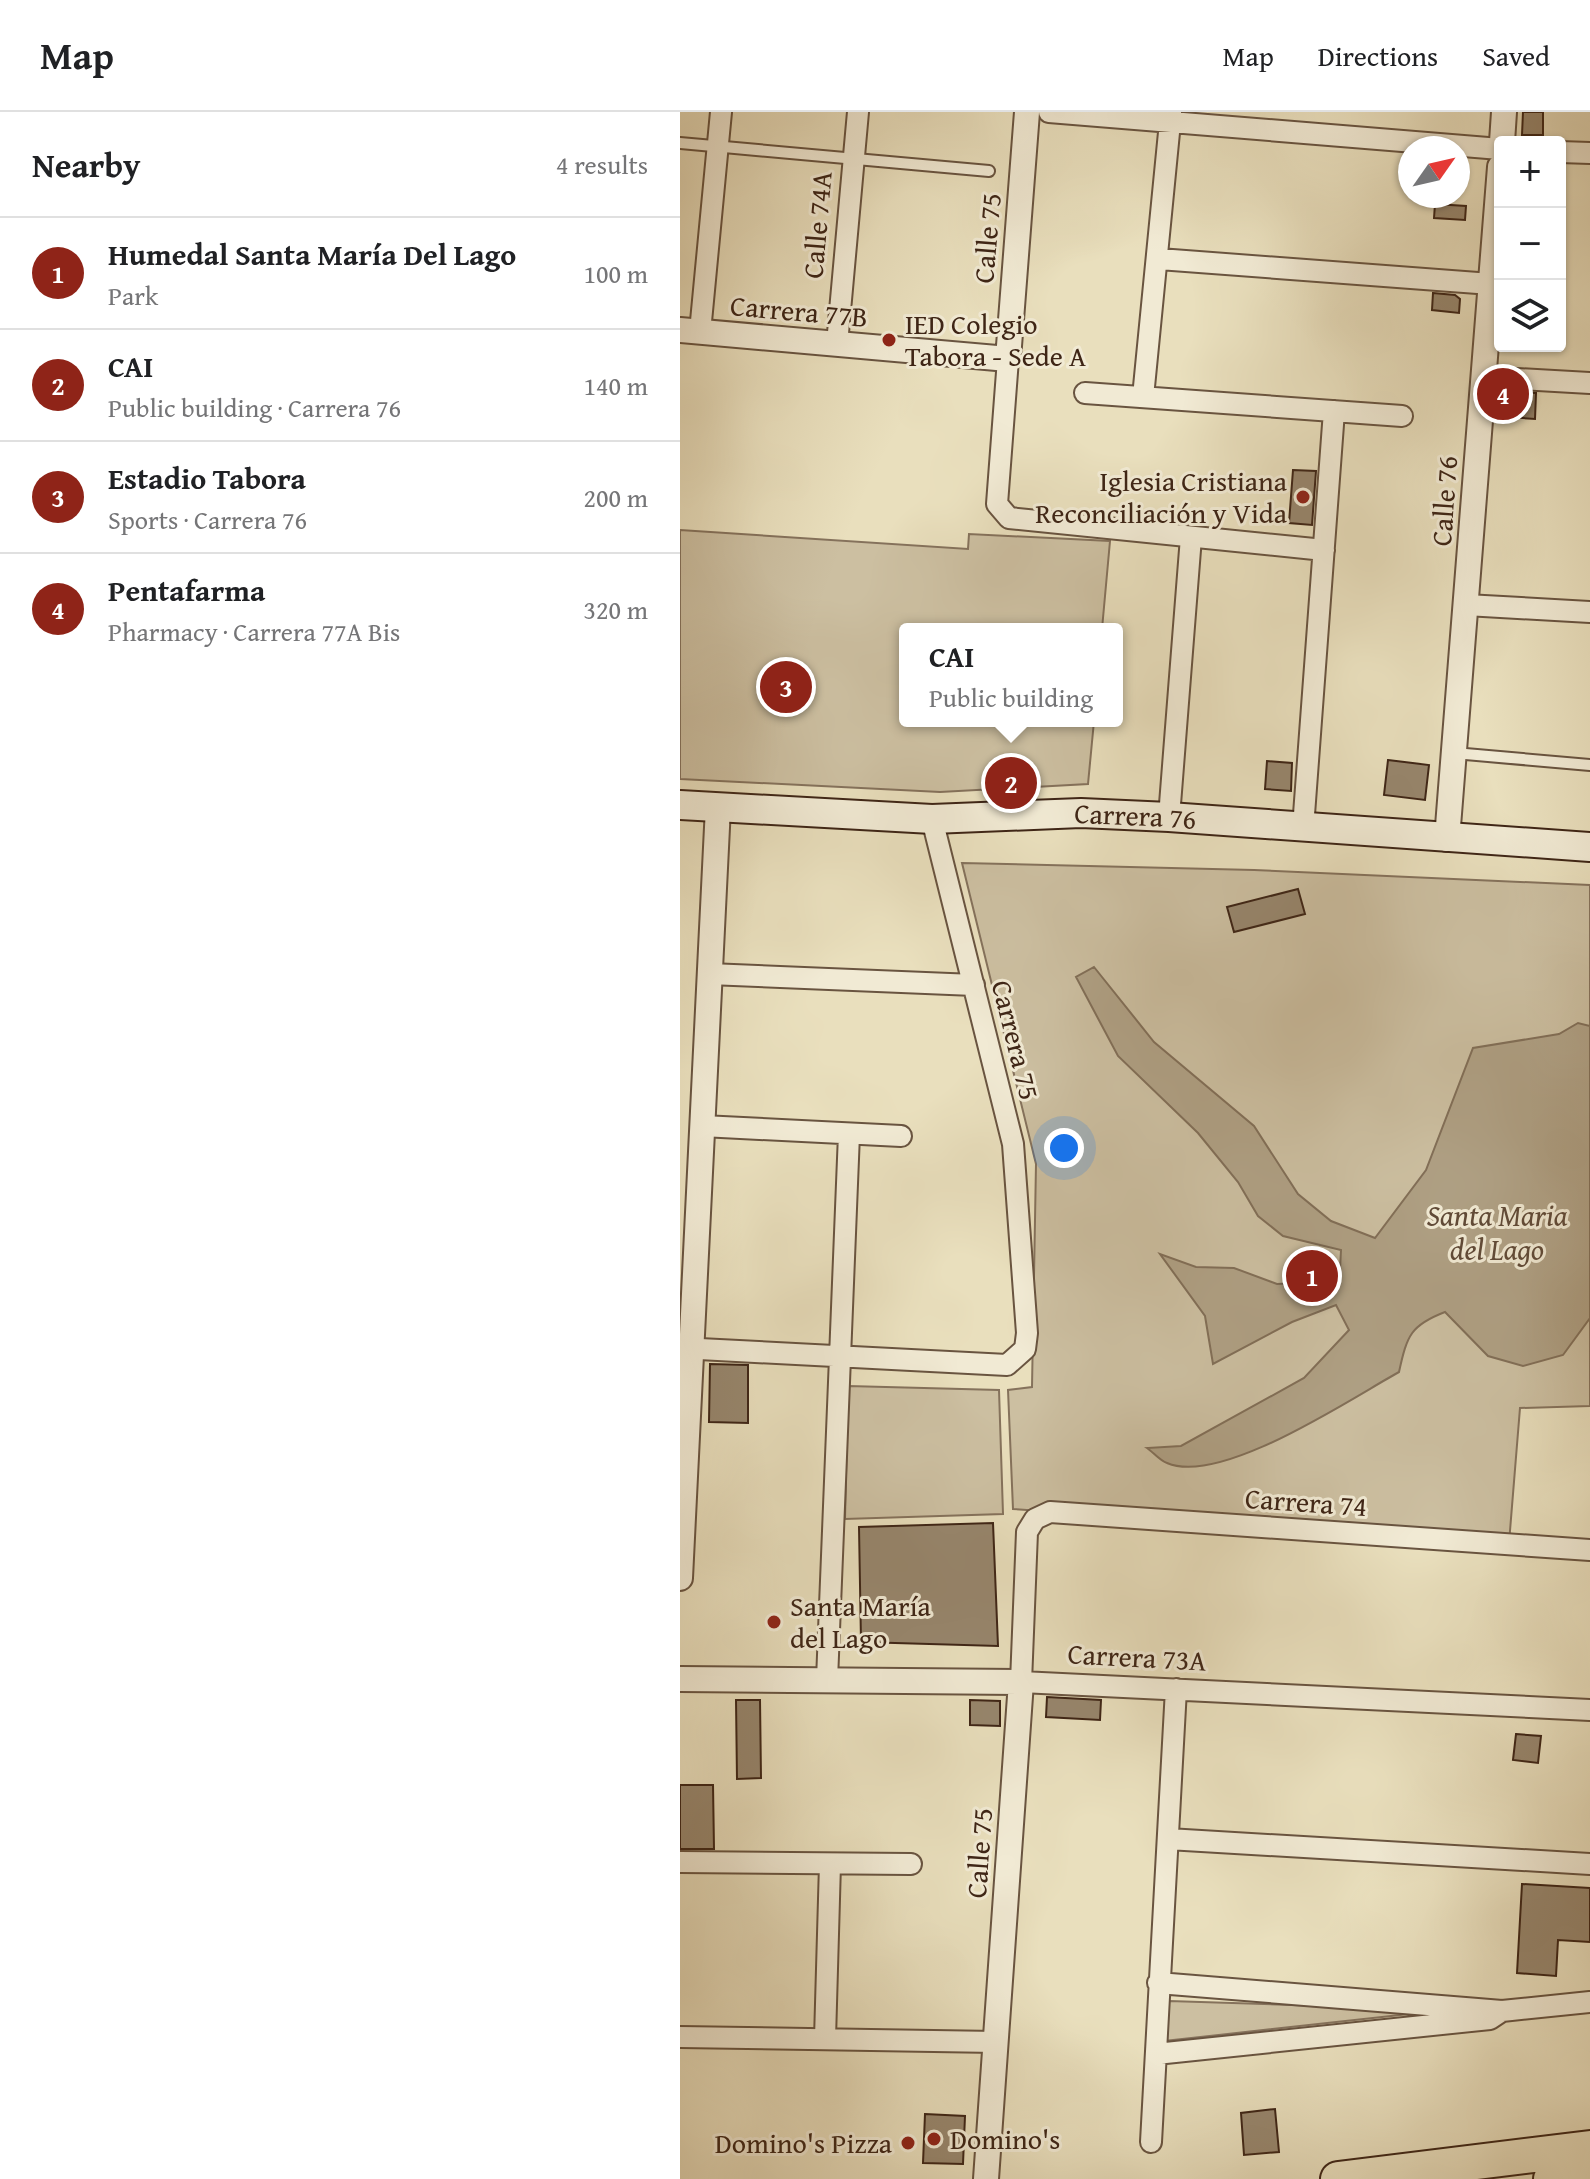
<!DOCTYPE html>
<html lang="en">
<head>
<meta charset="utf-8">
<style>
	body { margin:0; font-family:"Gentium Book Plus",serif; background:#f2f2f2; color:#202124 }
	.controls { position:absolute; right:24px; top:24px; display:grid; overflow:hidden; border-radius:8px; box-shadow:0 2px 6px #0004 }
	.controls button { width:72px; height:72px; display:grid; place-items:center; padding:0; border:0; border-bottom:2px solid #e0e0e0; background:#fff; color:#202124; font:40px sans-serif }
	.compass { position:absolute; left:718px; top:24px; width:72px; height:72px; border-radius:50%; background:#fff; box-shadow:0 2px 6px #0004; rotate:56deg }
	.you { position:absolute; left:384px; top:1036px; width:28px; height:28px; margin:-20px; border:6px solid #fff; border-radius:50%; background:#1a73e8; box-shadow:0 0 0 12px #1a73e833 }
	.badge { display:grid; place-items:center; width:52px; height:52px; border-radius:50%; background:#8f2418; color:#fff; font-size:26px; font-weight:700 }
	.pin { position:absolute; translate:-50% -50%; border:4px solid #fff; box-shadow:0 2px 8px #0006 }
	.popup { position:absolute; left:219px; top:511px; width:224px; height:104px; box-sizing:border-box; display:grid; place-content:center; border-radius:8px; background:#fff; filter:drop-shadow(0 2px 6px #0005); font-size:26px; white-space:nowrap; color:#757577 }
	.popup b { font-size:30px; color:#202124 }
	.popup::after { content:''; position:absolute; left:50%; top:100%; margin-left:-16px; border:16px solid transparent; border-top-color:#fff }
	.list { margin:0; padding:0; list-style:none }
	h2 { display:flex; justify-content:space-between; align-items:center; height:104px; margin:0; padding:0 32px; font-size:34px }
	h2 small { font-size:26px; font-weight:400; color:#757577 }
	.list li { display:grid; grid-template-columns:52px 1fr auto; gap:24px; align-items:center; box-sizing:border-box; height:112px; padding:0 32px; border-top:2px solid #e0e0e0 }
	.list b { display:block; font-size:30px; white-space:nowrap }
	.list p { margin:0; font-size:26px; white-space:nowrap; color:#757577 }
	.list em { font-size:26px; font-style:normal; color:#757577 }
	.icon { flex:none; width:44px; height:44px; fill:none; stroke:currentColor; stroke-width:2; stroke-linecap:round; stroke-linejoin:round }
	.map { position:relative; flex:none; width:910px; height:2067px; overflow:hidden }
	header { display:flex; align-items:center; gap:48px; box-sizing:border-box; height:112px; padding:0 40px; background:#fff; border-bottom:2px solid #e0e0e0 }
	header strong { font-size:38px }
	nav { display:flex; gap:44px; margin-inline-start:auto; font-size:28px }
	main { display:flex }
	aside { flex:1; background:#fff }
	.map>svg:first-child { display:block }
	.green { fill:#ccbfa1; stroke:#85725c; stroke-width:2 }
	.water { fill:#afa084; stroke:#826f58; stroke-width:2 }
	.building { fill:#97866d; stroke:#3e2516; stroke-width:2 }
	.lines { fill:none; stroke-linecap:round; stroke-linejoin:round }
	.service-casing { stroke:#695440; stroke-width:14 }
	.minor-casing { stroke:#695440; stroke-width:24 }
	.tertiary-casing { stroke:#695440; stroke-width:28 }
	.secondary-casing { stroke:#3e2516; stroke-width:32 }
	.trunk-casing { stroke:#3e2516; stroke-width:38 }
	.service { stroke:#f1ead4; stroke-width:10 }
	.minor { stroke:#f1ead4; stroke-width:20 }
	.tertiary { stroke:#f1ead4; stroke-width:24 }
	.secondary { stroke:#f1ead4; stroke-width:28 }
	.trunk { stroke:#e9dfbd; stroke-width:34 }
	.poi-dot { fill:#8f2418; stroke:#f1ead4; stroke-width:3 }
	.labels { text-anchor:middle; stroke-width:6; stroke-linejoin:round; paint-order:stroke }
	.street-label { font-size:28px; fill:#3e2516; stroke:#f1ead4 }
	.poi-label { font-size:28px; fill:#3e2516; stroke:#f1ead4; text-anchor:start }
	.water-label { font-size:30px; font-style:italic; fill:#604a37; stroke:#f1ead4 }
</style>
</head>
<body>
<header>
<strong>Map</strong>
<nav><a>Map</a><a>Directions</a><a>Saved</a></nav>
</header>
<main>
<aside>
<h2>Nearby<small>4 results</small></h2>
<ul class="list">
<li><span class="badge">1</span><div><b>Humedal Santa María Del Lago</b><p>Park</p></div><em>100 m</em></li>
<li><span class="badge">2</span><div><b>CAI</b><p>Public building · Carrera 76</p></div><em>140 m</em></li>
<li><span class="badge">3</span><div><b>Estadio Tabora</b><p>Sports · Carrera 76</p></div><em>200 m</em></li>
<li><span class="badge">4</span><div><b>Pentafarma</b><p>Pharmacy · Carrera 77A Bis</p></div><em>320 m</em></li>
</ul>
</aside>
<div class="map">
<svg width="910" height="2067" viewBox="0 0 910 2067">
	<rect width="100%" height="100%" fill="#e9dfbd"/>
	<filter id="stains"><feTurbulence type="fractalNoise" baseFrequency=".0025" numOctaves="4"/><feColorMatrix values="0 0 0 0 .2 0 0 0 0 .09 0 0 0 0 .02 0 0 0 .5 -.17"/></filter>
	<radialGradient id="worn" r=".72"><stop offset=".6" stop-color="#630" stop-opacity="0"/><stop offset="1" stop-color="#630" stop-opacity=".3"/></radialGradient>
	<path class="green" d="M0 418 288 437 289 422 430 429 422 517H225V609H414L408 672 260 680 0 667Z
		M282 751 574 758 910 773V1294L840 1296 829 1431 333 1397 328 1278 352 1275 356 1052Z
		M168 1274 319 1278 323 1402 165 1407Z
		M489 1889 766 1898 484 1929Z"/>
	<path class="water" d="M414 855 474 930 574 1014 618 1082 651 1109 695 1126 746 1058 793 936 879 922 898 911 910 914V1206L883 1243 843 1254 808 1244 765 1200C731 1213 727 1223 719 1260 670 1287 541 1374 487 1351 480 1349 473 1340 467 1336L501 1334 624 1266 669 1218 656 1193 612 1210 533 1252 525 1204 480 1142 516 1155 554 1156 597 1172 636 1170 660 1158 661 1138 603 1124 578 1104 558 1070 518 1021 438 944 396 865Z"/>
	<path class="building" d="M843 0H863V23H842Z
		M755 92 786 94 785 108 754 106Z
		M753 181 775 183 780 187 779 201 752 198Z
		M817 279 856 281 855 307 816 304Z
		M613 358 636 359 632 413 609 411Z
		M708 648 749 653 745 688 704 683Z
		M587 649 612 651 611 679 585 677Z
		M618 777 625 802 554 820 547 795Z
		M30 1252 68 1253V1311L29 1310Z
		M313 1411 318 1534 181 1530 179 1415Z
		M367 1585 421 1588 420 1608 366 1605Z
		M56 1588H80L81 1666 57 1667Z
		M290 1588 320 1589V1614L290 1613Z
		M836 1622 861 1624 858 1651 833 1648Z
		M0 1673H33L34 1737H0Z
		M842 1772 910 1776V1830L878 1828 876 1864 837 1861Z
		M595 1997 599 2040 564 2043 561 2001Z
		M245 2002 285 2004 283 2052 243 2051Z"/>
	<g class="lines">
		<defs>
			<path id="service" d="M0 31 309 59
				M774 641 910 653"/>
			<path id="minor" d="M369 0 820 37
				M880 40 910 41
				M479 147 811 172
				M20 220 41 0
				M157 232 178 0
				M328 247 317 392 329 406 644 438
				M803 265 910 271
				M405 281 722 304
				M463 285 491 0
				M786 493 910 500
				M489 705 511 425
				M623 716 654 299
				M29 862 294 873
				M22 1014 221 1024
				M0 1236 327 1253 345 1237 347 1221 333 1032 252 707
				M910 1438 370 1400 355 1407 347 1420 341 1570 910 1598
				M147 1568 169 1022
				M488 1727 910 1752
				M0 1750 231 1752
				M478 1871 822 1899
				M0 1925 316 1930
				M145 1927 150 1752
				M476 1942 810 1907 822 1899 910 1890
				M471 2030 496 1577"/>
			<path id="tertiary" d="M822 30 824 0
				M0 218 328 247 347 0
				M767 727 820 55
				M0 1466 38 695
				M0 1567 341 1570 306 2067"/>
			<g id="secondary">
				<path id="s1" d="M0 693 252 707 401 701 489 705 910 735"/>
			</g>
			<path id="trunk" d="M658 2067 910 2036
				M871 2067 910 2062"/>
		</defs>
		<use href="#service" class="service-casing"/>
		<use href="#minor" class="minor-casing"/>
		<use href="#tertiary" class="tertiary-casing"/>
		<use href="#secondary" class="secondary-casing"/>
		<use href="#trunk" class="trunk-casing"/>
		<use href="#service" class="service"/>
		<use href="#minor" class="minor"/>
		<use href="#tertiary" class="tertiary"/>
		<use href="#secondary" class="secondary"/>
		<use href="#trunk" class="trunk"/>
	</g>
	<g class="poi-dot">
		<circle cx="209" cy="228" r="8"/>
		<circle cx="623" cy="385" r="8"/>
		<circle cx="94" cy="1510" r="8"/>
		<circle cx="254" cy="2027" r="8"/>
		<circle cx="228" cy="2031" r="8"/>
	</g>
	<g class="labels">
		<g class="street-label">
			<text transform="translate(137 113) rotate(-85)" y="10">Calle 74A</text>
			<text transform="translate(307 126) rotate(-85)" y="10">Calle 75</text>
			<text transform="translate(119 199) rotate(5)" y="10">Carrera 77B</text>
			<text transform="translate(764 389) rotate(-86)" y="10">Calle 76</text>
			<text dy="10" stroke="none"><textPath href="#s1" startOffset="456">Carrera 76</textPath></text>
			<text transform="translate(336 928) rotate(76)" y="10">Carrera 75</text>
			<text transform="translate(626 1390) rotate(4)" y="10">Carrera 74</text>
			<text transform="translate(457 1545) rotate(3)" y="10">Carrera 73A</text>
			<text transform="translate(299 1741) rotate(-86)" y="10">Calle 75</text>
		</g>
		<g class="poi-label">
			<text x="225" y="222">IED Colegio<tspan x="225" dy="32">Tabora - Sede A</tspan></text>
			<text x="607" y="379" text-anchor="end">Iglesia Cristiana<tspan x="607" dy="32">Reconciliación y Vida</tspan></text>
			<text x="110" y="1504">Santa María<tspan x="110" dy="32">del Lago</tspan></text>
			<text x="270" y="2037">Domino's</text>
			<text x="212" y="2041" text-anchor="end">Domino's Pizza</text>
		</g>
		<g class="water-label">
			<text x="817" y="1114">Santa Maria<tspan x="817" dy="34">del Lago</tspan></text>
		</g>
	</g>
	<rect width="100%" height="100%" filter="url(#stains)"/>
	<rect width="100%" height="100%" fill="url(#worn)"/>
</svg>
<div class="controls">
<button>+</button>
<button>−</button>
<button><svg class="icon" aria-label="layers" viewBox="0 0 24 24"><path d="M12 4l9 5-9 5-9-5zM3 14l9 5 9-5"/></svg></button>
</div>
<svg class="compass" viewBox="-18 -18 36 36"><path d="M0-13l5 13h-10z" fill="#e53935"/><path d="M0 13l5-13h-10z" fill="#757577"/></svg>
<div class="you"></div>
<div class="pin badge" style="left:632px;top:1164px">1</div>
<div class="pin badge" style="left:331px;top:671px">2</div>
<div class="popup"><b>CAI</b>Public building</div>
<div class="pin badge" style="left:106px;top:575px">3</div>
<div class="pin badge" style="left:823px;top:282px">4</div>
</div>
</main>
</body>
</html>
